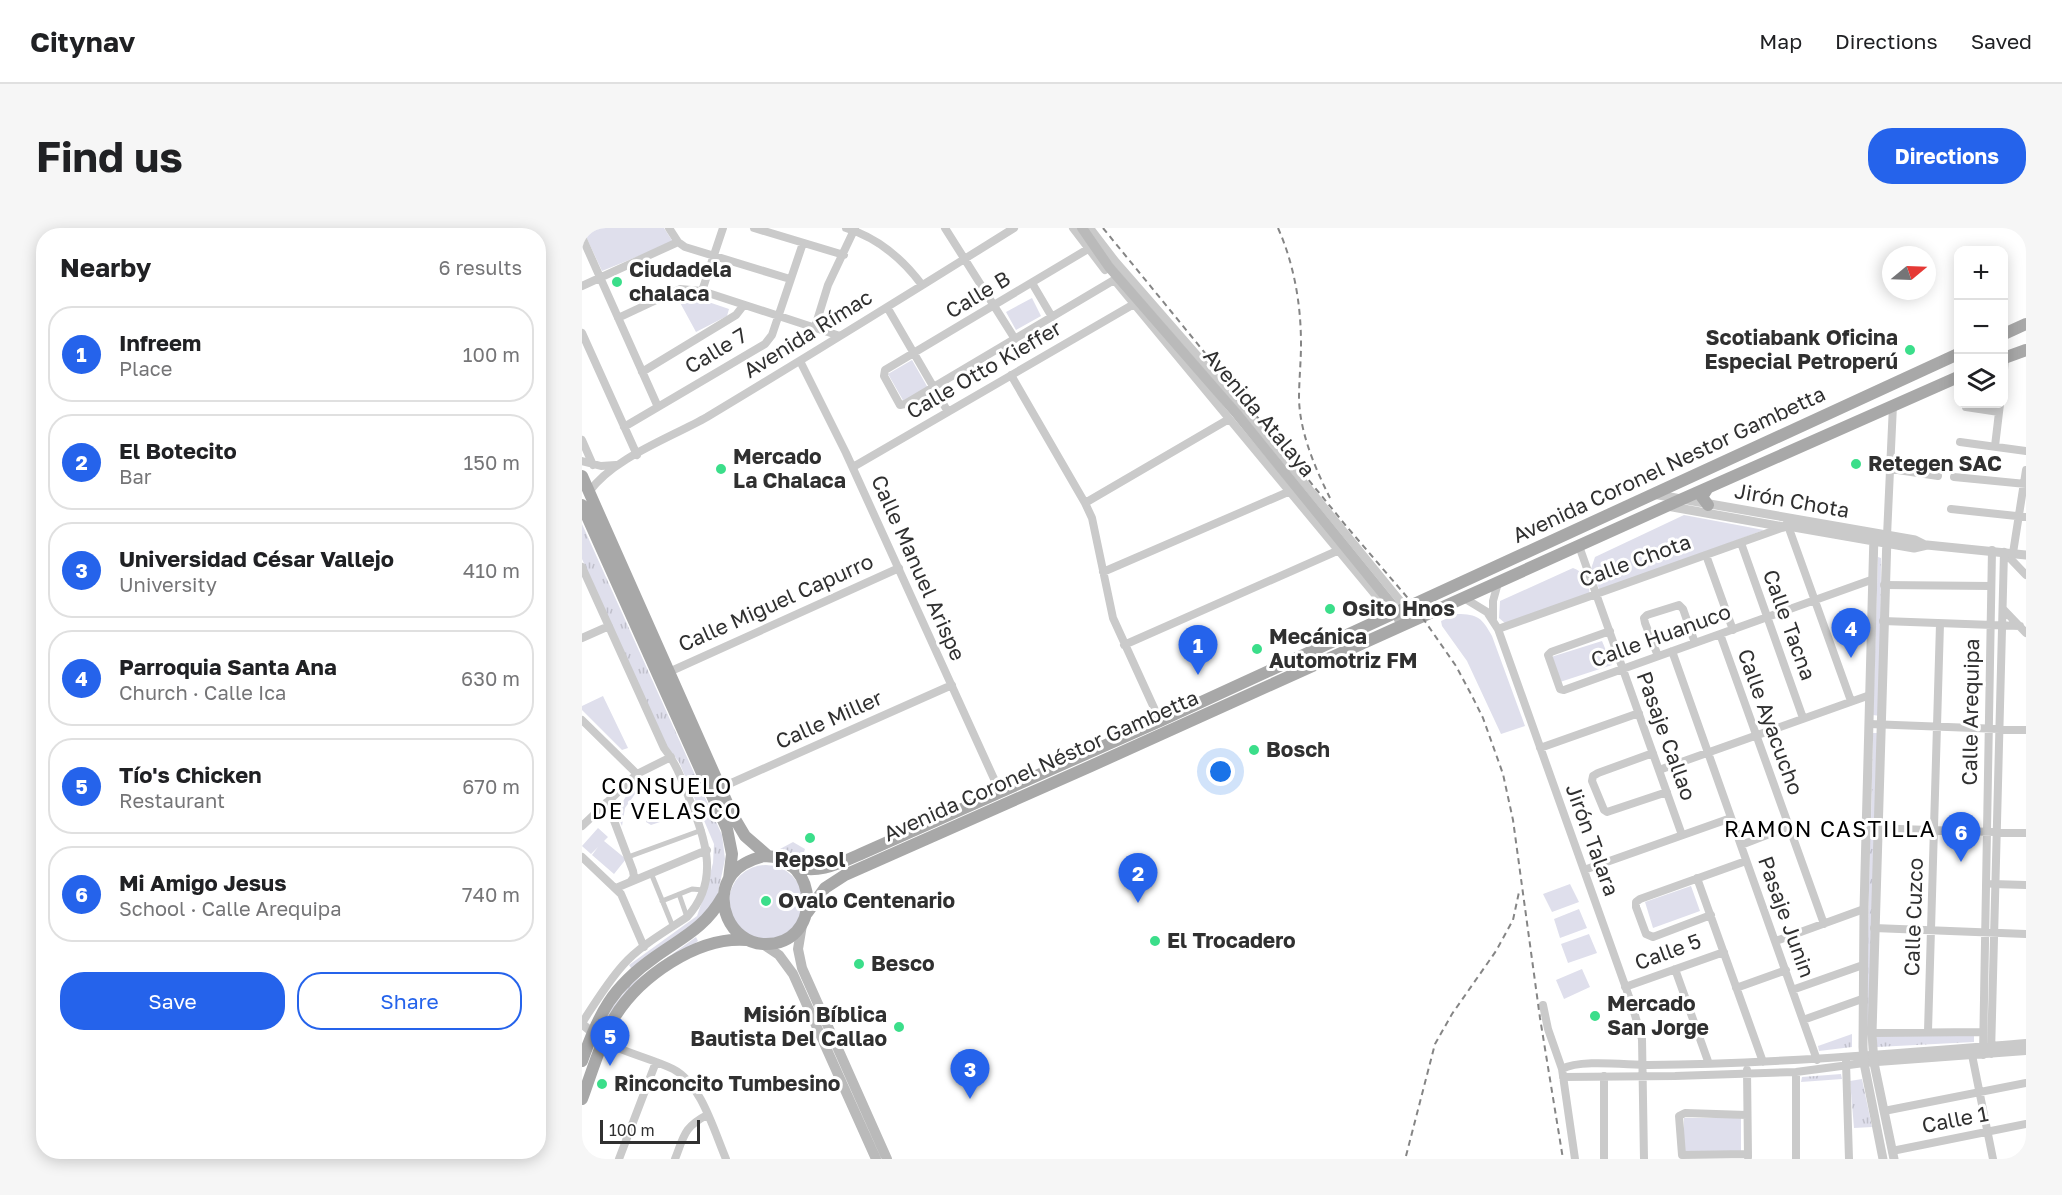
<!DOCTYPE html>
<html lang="en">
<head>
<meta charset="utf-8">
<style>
	body { margin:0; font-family:"Golos Text",sans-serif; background:#f6f6f6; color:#202124 }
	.controls { position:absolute; right:18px; top:18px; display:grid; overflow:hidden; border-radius:12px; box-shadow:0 3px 15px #0003 }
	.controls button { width:54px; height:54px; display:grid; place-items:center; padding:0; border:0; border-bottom:2px solid #e0e0e0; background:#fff; color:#202124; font:30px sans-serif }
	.compass { position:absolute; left:1300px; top:18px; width:54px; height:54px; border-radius:50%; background:#fff; box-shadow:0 3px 15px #0003; rotate:71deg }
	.scale { position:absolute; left:18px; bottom:15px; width:100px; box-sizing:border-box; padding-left:6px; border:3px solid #303030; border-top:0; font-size:16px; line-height:21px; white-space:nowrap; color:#303030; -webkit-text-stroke:4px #fff; paint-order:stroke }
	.you { position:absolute; left:639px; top:544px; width:21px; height:21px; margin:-15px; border:4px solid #fff; border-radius:50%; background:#1a73e8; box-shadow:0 0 0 9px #1a73e833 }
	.badge { display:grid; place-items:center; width:39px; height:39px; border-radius:50%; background:#2563eb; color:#fff; font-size:20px; font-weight:700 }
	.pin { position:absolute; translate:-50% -50px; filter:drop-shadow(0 2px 3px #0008) }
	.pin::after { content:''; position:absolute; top:32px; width:21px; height:18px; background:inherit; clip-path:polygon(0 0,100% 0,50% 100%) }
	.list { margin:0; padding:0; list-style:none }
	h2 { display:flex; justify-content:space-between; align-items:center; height:78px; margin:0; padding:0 24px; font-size:26px }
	h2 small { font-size:20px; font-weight:400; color:#757577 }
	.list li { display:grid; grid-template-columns:39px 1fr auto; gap:18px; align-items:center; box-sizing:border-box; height:96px; margin:0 12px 12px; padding:0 12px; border:2px solid #e0e0e0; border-radius:24px }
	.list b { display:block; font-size:22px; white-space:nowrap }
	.list p { margin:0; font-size:20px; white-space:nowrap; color:#757577 }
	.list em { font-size:20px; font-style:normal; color:#757577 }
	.actions { display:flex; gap:12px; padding:18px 24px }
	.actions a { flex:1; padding:14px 0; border:2px solid #2563eb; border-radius:24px; text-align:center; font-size:21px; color:#2563eb }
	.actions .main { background:#2563eb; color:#fff }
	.icon { flex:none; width:33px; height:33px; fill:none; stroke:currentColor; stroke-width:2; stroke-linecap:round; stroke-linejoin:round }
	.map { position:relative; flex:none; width:1444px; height:931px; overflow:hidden; border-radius:24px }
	header { display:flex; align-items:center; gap:36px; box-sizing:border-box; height:84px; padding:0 30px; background:#fff; border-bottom:2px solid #e0e0e0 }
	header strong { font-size:28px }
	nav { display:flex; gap:33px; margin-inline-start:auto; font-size:21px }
	.intro { display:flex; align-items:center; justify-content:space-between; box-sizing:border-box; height:144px; padding:0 36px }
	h1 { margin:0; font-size:42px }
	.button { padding:15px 27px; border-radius:24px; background:#2563eb; color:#fff; font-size:21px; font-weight:700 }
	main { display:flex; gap:36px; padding:0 36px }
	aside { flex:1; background:#fff; border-radius:24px; box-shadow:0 3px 15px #0003 }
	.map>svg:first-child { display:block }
	.grass { fill:url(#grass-tufts) }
	.green { fill:#dfdfec }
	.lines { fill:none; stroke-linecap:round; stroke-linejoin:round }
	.pedestrian { stroke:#cacaca; stroke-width:5 }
	.minor { stroke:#cacaca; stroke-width:8 }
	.tertiary { stroke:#cacaca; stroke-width:9 }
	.secondary { stroke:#bababa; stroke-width:10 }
	.primary { stroke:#a8a8a8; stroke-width:12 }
	.rail { stroke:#858585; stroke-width:2; stroke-dasharray:6 4.5; stroke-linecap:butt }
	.poi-dot { fill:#3bde8a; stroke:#fff; stroke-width:2 }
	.labels { text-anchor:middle; stroke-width:6; stroke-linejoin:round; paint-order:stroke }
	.poi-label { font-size:21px; font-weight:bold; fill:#303030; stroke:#fff; text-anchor:start }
	.street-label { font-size:21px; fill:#303030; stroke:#fff }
	.neighbourhood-label { font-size:22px; letter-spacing:1.5px; fill:#000; stroke:#fff }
</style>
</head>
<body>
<header>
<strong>Citynav</strong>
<nav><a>Map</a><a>Directions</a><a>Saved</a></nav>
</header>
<div class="intro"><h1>Find us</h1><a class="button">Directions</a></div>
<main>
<aside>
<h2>Nearby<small>6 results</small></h2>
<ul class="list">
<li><span class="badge">1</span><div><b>Infreem</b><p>Place</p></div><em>100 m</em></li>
<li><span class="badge">2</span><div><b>El Botecito</b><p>Bar</p></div><em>150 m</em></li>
<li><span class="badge">3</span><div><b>Universidad César Vallejo</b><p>University</p></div><em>410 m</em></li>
<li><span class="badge">4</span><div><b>Parroquia Santa Ana</b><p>Church · Calle Ica</p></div><em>630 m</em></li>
<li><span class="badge">5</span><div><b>Tío's Chicken</b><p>Restaurant</p></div><em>670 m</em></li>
<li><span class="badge">6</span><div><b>Mi Amigo Jesus</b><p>School · Calle Arequipa</p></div><em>740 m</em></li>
</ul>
<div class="actions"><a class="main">Save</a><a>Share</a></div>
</aside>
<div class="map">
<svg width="1444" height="931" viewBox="0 0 1444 931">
	<defs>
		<pattern id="grass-tufts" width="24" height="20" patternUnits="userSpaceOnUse" patternTransform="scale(1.5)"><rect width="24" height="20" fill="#dfdfec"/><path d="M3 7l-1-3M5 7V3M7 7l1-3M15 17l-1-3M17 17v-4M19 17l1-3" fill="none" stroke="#c0c0cb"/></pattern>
	</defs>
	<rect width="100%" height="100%" fill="#fff"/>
	<path class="grass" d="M0 296 140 607 143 631 136 665 121 693 51 743 47 737 115 688 124 662 131 635 132 616 97 534 84 518 0 331Z
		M1296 329 1299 330 1298 488 1291 487Z
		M1291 505H1296L1295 593 1289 592Z
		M1288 611 1294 612 1289 802 1284 801Z
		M211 614 223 621 219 634 210 626 198 621Z
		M114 709 116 713 54 759 22 807 16 805 22 790 49 756Z
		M1270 806V819L1237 823 1236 818Z
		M1295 808H1392V814L1295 819Z
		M1259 846 1260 851 1219 854 1220 849Z
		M1280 851 1290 899 1272 900 1268 853Z"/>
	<path class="green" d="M0 0H82L91 14 20 43Z
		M103 66 147 81 145 88 114 104 95 69Z
		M450 70 459 88 434 102 424 84Z
		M330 132 346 160 322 174 306 146Z
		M1102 287 1182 302 1021 362 1017 361 1009 341 1013 329Z
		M991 340C1002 344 1009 354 1007 366L924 396 917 390 918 373Z
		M875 386C896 386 900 390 910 408L943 498 919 506 885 433 860 398 859 393Z
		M1020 413 1030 437 978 454 969 429Z
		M21 468 46 520 40 522 0 482V478Z
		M58 551 61 555 43 580 40 598C31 580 47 564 58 551Z
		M71 578 78 594 69 597 64 594 65 586Z
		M16 600 26 609 22 613 44 631 32 646 10 627 16 619 9 626 0 618Z
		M147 674a37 37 0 1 1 74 0a37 37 0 1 1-74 0Z
		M988 656 997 674 970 684 961 666Z
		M1109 658 1118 683 1071 700 1063 674Z
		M997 681 1005 700 978 710 972 691Z
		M1007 706 1015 725 986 735 979 716Z
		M1000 741 1008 759 982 771 974 752Z
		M1102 890H1159V923H1102Z"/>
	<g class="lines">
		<path class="pedestrian" d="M46 629 120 602
			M69 645 91 699
			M97 666 105 689
			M80 673 110 661 121 662"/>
		<path class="minor" d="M87 0 96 14 103 19 208 51
			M172 0 262 27
			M264 0C296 10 320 30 340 57
			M363 0 433 111
			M491 0 523 42
			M508 0 534 34 662 181 834 392
			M0 9 76 179
			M506 21 303 142 302 148 318 177 323 176 532 52
			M533 53 809 386
			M450 55 470 89
			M0 58 96 14
			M120 63 141 0
			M305 79 366 184
			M36 90 98 61 120 63 258 108
			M233 99 246 57 273 0
			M0 105 55 227
			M218 133 264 225 418 564
			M1422 142 1423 130
			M60 144 154 87 161 78
			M429 147 503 275 510 290 531 390 578 493
			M1384 179 1417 184
			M42 199 183 116 190 107 221 15
			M0 212 11 237
			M1378 214 1444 223
			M1413 218 1418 176
			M0 233 19 238 34 237
			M271 239 552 76
			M1309 241 1356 248
			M1372 249 1444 256
			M7 264C31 230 88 210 125 189 228 127 330 64 432 0
			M503 275 647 191
			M1369 281 1444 289
			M1205 295 1269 473
			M1305 308 1311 177
			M1159 315 1221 490
			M997 318 1100 607
			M1422 324 1444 347
			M1431 325 1444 242
			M1124 327 1151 402
			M0 339 82 520C94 535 100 552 107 570 123 611 139 652 105 689 83 704 59 717 41 737 25 755 13 775 0 795
			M521 344 706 264
			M1302 357 1409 358
			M882 370 905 384 916 401 1050 777 1060 811 1062 931
			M1421 381 1444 405
			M911 391V373L916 355
			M1301 393 1438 398
			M916 401 1202 299
			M1028 403 969 424 966 427 978 461 982 462 1289 352
			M1138 406 1242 696
			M0 410 27 398
			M542 417 755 323
			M1090 423 1235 832
			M1076 428 1063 395 1062 390 1065 387 1097 377 1101 381 1113 415
			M87 444 317 340
			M0 492 55 546
			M1287 496 1444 502
			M958 520 1057 485
			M1071 525 1016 545 1011 548 1010 553 1022 582 1025 584 1085 564
			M1077 542 1288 467
			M138 560 370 457
			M25 574 51 643 52 649 49 653
			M0 598 55 546 89 529
			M1285 600 1444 605
			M1159 617 1206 599
			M0 629 39 666 62 719
			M1002 642 1149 590
			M1115 650 1181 834
			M1410 656 1444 657
			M34 660 125 622
			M1129 687 1071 709 1064 706 1054 679V674L1058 671 1164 633
			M1292 700 1444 706
			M1194 713 1282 681
			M1093 741 1127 836
			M1043 759 1142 724
			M1154 760 1204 742
			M1210 762 1281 737
			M961 777 966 801 980 841 993 931
			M1221 792 1280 771
			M1346 803 1358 396
			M1290 805 1401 804
			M21 813C43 825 68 830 91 841 119 855 132 903 144 931
			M1409 826 1422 324
			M1390 827 1411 931
			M1401 827 1410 322
			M1264 834 1267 931
			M980 841C998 831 1044 837 1066 837 1192 836 1318 825 1444 815
			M1165 842 1166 929
			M1214 844V931
			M1022 848V931
			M981 849 1093 848 1214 844 1282 835 1444 823
			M1302 883 1444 855
			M1165 887 1103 885 1097 888 1100 927 1166 926
			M1310 923 1444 896
			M37 931 74 834
			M93 931C102 908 102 899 125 887"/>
		<path class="tertiary" d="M1071 266 1333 312 1343 317
			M1085 278 1202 299 1206 298 1332 320 1345 317 1444 327
			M1292 306 1282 681 1281 819 1282 835 1301 931
			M1305 308 1290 805 1292 835 1312 931
			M0 796 21 813"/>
		<path class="secondary" d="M500 0 527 39 655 186 811 378 820 398
			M220 697 216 721 220 740 305 931
			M181 716 197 727 211 746 294 931"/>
		<path class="primary" d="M1422 106 1444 96
			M1422 130 1444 122
			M0 248 150 586 163 608 186 628
			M1125 261 1120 269 1126 277
			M0 277 145 601 150 626 147 651
			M182 628C239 628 241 719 181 716 148 714 130 672 150 646 158 636 170 631 182 628Z
			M209 638C236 647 256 636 281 625L578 493 1376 126
			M225 685 243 660 263 647 509 538 1098 272 1376 149
			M0 833C17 785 30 759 73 729 101 709 123 700 141 668
			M0 871C10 844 18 815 32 790 57 749 115 708 165 712"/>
		<path class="rail" d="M521 0 765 299 831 376 874 438 890 468 901 490 921 546 931 592 958 790 981 931
			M696 0C712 36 719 76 719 116 719 134 717 152 717 171 718 205 733 240 748 270
			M824 928 853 816 870 786 914 723 931 692 937 664"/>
	</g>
	<g class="poi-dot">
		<circle cx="35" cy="54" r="6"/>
		<circle cx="1328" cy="122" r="6"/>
		<circle cx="1274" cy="236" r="6"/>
		<circle cx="139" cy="241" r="6"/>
		<circle cx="748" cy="381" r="6"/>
		<circle cx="675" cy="421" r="6"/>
		<circle cx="672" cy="522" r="6"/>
		<circle cx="228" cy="610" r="6"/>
		<circle cx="184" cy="673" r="6"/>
		<circle cx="573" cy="713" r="6"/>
		<circle cx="277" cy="736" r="6"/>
		<circle cx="1013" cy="788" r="6"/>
		<circle cx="317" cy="799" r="6"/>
		<circle cx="20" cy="856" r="6"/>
	</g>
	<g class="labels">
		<g class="poi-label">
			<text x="47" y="49">Ciudadela<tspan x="47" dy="24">chalaca</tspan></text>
			<text x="1316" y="117" text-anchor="end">Scotiabank Oficina<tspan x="1316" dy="24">Especial Petroperú</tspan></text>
			<text x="151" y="236">Mercado<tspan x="151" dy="24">La Chalaca</tspan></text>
			<text x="1286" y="243">Retegen SAC</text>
			<text x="760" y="388">Osito Hnos</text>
			<text x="687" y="416">Mecánica<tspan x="687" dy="24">Automotriz FM</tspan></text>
			<text x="684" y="529">Bosch</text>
			<text x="228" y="639" text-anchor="middle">Repsol</text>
			<text x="196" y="680">Ovalo Centenario</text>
			<text x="585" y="720">El Trocadero</text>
			<text x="289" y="743">Besco</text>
			<text x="1025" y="783">Mercado<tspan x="1025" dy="24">San Jorge</tspan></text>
			<text x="305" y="794" text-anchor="end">Misión Bíblica<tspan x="305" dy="24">Bautista Del Callao</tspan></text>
			<text x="32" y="863">Rinconcito Tumbesino</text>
		</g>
		<g class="street-label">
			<text transform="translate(396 67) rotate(-31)" y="7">Calle B</text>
			<text transform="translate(226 106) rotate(-32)" y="7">Avenida Rímac</text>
			<text transform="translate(134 123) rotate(-31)" y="7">Calle 7</text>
			<text transform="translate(402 142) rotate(-30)" y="7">Calle Otto Kieffer</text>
			<text transform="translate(677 185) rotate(50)" y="7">Avenida Atalaya</text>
			<text transform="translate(1087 237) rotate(-25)" y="7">Avenida Coronel Nestor Gambetta</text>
			<text transform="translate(1210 273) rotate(10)" y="7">Jirón Chota</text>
			<text transform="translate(1053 333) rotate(-20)" y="7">Calle Chota</text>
			<text transform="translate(336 340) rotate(66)" y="7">Calle Manuel Arispe</text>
			<text transform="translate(194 375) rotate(-24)" y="7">Calle Miguel Capurro</text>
			<text transform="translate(1207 397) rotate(70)" y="7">Calle Tacna</text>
			<text transform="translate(1079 408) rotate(-20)" y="7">Calle Huanuco</text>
			<text transform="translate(1389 484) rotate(-89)" y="7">Calle Arequipa</text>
			<text transform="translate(247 492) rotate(-24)" y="7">Calle Miller</text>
			<text transform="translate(1188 494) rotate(70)" y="7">Calle Ayacucho</text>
			<text transform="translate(1084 508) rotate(70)" y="7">Pasaje Callao</text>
			<text transform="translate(459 538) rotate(-24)" y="7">Avenida Coronel Néstor Gambetta</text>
			<text transform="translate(1010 612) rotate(70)" y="7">Jirón Talara</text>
			<text transform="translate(1204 689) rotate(70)" y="7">Pasaje Junin</text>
			<text transform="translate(1332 689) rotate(-88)" y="7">Calle Cuzco</text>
			<text transform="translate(1086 724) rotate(-20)" y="7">Calle 5</text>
			<text transform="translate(1373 892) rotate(-11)" y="7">Calle 1</text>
		</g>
		<g class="neighbourhood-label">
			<text x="85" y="566">CONSUELO<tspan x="85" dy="25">DE VELASCO</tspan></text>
			<text x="1248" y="609">RAMON CASTILLA</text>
		</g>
	</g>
</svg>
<div class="controls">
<button>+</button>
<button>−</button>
<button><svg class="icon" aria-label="layers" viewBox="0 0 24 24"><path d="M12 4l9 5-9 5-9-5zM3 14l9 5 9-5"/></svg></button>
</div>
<svg class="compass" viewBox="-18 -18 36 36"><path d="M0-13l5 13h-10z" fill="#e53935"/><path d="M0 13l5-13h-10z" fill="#757577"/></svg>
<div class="scale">100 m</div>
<div class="you"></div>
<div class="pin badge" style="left:616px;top:447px">1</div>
<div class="pin badge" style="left:556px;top:675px">2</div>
<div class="pin badge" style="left:388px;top:871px">3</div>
<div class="pin badge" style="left:1269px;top:430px">4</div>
<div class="pin badge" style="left:28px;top:838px">5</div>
<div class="pin badge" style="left:1379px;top:634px">6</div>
</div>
</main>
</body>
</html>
